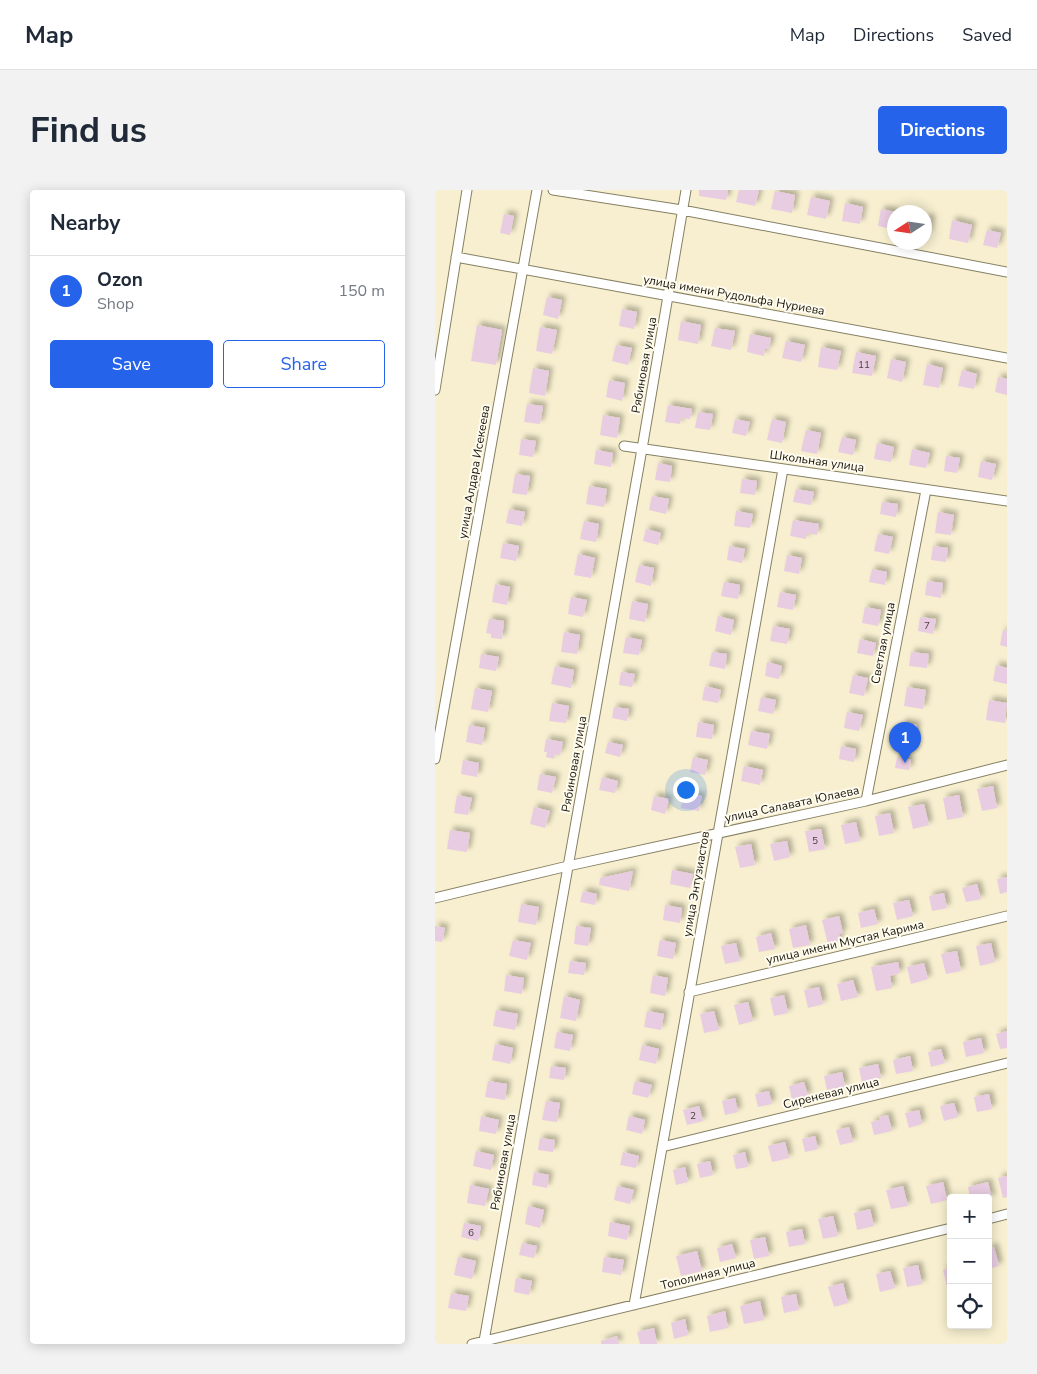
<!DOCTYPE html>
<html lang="en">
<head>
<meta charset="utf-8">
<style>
	body { margin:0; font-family:"Nunito Sans",sans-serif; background:#f2f2f3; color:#1f2937 }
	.controls { position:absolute; right:15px; bottom:15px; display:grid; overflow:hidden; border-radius:5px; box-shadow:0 2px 12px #0003 }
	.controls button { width:45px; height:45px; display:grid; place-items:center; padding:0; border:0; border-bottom:1px solid #e0e1e3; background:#fff; color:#1f2937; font:25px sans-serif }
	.compass { position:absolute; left:452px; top:15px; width:45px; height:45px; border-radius:50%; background:#fff; box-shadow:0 2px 12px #0003; rotate:258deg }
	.you { position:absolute; left:250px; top:599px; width:18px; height:18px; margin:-12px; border:4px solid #fff; border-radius:50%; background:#1a73e8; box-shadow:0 0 0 8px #1a73e833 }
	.badge { display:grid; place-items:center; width:32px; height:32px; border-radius:50%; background:#2563eb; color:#fff; font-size:16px; font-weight:700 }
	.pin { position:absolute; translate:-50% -41px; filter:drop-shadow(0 1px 2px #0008) }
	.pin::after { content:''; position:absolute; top:26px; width:18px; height:15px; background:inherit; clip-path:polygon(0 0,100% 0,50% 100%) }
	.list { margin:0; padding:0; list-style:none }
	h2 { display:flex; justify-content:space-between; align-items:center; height:65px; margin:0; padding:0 20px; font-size:21px }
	h2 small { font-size:16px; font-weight:400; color:#747a83 }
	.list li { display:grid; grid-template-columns:32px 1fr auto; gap:15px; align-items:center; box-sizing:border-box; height:70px; padding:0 20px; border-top:1px solid #e0e1e3 }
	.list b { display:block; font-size:19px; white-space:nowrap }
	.list p { margin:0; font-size:16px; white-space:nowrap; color:#747a83 }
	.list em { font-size:16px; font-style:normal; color:#747a83 }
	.actions { display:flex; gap:10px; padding:15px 20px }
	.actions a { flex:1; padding:11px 0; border:1px solid #2563eb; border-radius:5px; text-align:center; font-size:18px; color:#2563eb }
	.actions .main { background:#2563eb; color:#fff }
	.icon { flex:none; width:28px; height:28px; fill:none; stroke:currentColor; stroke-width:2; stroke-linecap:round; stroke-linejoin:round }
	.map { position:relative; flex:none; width:572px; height:1154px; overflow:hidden; border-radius:5px }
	header { display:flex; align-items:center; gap:30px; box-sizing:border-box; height:70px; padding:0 25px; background:#fff; border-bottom:1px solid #e0e1e3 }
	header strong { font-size:24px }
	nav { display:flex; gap:28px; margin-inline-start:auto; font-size:18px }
	.intro { display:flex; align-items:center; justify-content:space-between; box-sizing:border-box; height:120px; padding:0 30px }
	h1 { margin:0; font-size:35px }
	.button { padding:12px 22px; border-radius:5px; background:#2563eb; color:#fff; font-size:18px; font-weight:700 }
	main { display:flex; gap:30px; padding:0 30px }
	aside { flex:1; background:#fff; border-radius:5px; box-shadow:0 2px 12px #0003 }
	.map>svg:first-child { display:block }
	.building { fill:#e8cce2; filter:url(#shadow) }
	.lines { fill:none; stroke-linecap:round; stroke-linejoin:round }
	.minor-casing { stroke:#868063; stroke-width:11 }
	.minor { stroke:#fff; stroke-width:9 }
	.labels { text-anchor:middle; stroke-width:4; stroke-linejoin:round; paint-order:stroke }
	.number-label { font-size:10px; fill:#4b423f }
	.street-label { font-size:12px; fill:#171409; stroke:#fffcef }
</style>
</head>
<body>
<header>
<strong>Map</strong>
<nav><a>Map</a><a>Directions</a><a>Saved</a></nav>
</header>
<div class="intro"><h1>Find us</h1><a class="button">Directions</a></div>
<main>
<aside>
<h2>Nearby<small></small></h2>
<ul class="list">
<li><span class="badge">1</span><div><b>Ozon</b><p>Shop</p></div><em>150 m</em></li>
</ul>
<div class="actions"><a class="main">Save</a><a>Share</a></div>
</aside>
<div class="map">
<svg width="572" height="1154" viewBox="0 0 572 1154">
	<defs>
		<filter id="shadow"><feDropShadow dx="4" dy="-4" stdDeviation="2.5" flood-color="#0004"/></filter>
	</defs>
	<rect width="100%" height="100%" fill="#f7efcf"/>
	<path class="building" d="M264 0H293L291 10 264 6Z
		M304 0H324L320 16 301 12Z
		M340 1 360 5 357 23 336 19Z
		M376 7 395 11 391 29 372 25Z
		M410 13 428 17 425 34 407 31Z
		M446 19 460 22V40L443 36Z
		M69 24 79 26 75 45 65 43Z
		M490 27 496 29 493 45H490Z
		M517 30 537 35 533 53 514 49Z
		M552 40 566 43 562 58 548 55Z
		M112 107 127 110 123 129 108 125Z
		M187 119 202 122 199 139 184 136Z
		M246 131 266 135 263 154 243 150Z
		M42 135 67 140 61 175 36 171Z
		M105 137 122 140 117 164 101 161Z
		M280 138 300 141 296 160 276 156Z
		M315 144 336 148 334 159H330L329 166 312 162Z
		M351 151 370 155 366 172 347 168Z
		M181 155 197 158 193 175 177 171Z
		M386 157 406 161 402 180 383 177Z
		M421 162 441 166 437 186 417 183Z
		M456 169 471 172 467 192 452 188Z
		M492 174 508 178 504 198 488 195Z
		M98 178 114 181 110 206 94 203Z
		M527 180 542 184 539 199 523 196Z
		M563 187 572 189V205L560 202Z
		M174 190 190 193 187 211 171 207Z
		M92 214 108 216 105 234 89 232Z
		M233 215 257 219 255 229 246 228 245 234 230 232Z
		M263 222 278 224 275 240 260 238Z
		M168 225 185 228 182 248 165 245Z
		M300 229 315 232 311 246 297 243Z
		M337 229 351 232 347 253 332 250Z
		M371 240 386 243 382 264 366 261Z
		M407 247 421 250 418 265 403 262Z
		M86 249 101 251 98 267 84 265Z
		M442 253 459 257 456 272 439 269Z
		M477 259 495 263 491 278 474 275Z
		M161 260 178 263 176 277 159 274Z
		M511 266 525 268 522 283 509 281Z
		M546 271 561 274 557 290 543 287Z
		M223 273 237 276 235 292 220 290Z
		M80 284 95 286 92 305 77 303Z
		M307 289 322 291 320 305 305 303Z
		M154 296 172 299 169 317 151 314Z
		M361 299 379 302 376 315 358 312Z
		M217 306 234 309 231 324 214 320Z
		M447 312 463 314 461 327 445 324Z
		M74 319 90 322 87 336 71 333Z
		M301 321 318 324 315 338 299 336Z
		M503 322 519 325 516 345 500 343Z
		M358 330 384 334 382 345 372 343 371 349 355 346Z
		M149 331 164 334 161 352 145 349Z
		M211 339 226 343 223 355 208 351Z
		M443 344 458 347 454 364 439 361Z
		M68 353 84 356 81 371 65 368Z
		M294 356 310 359 307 373 292 370Z
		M498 356 513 358 511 372 496 370Z
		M143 364 160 368 156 388 139 385Z
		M352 365 367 368 364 384 349 381Z
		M204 375 219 378 216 396 200 392Z
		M437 379 452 382 450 395 434 392Z
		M492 391 508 393 506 408 490 405Z
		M289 392 305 395 303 409 286 406Z
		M60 394 75 397 72 415 57 412Z
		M345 402 361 405 358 420 342 417Z
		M136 407 152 410 148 427 133 424Z
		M197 411 213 414 210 432 194 429Z
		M430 417 446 420 443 436 427 433Z
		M283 426 299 430 296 445 280 441Z
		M485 427 501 429 498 444 483 441Z
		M54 429 69 431 67 449 56 448V444L51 443Z
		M338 436 355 439 352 454 335 451Z
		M568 440 572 441V457L565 455Z
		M129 442 145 445 142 464 126 462Z
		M191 447 207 450 204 465 188 463Z
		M425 449 441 453 438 466 422 463Z
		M277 462 292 464 290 479 274 476Z
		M476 462 494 464 492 478 474 476Z
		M46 464 64 467 61 481 44 478Z
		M332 472 347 476 344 489 330 486Z
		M561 475 572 478V494L558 491Z
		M120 476 139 480 136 498 116 494Z
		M186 482 200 484 197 497 184 495Z
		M418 485 433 488 429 506 414 503Z
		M270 496 286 500 283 513 267 510Z
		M472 497 491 500 488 519 469 516Z
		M40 498 57 501 53 522 36 519Z
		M326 507 341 510 338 524 323 521Z
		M554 510 572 513 570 533 551 530Z
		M117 513 134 516 131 533 114 531Z
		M179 517 194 519 192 531 177 528Z
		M412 522 428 525 424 541 409 538Z
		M263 532 279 535 277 549 261 547Z
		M467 532 482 535 480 548 465 546Z
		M34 535 50 538 47 555 31 552Z
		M316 541 335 544 332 559 313 555Z
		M111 549 128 552 125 565 120 564 119 569 111 567 112 562H109Z
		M173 552 188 555 185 567 170 563Z
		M406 556 421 559 419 572 404 569Z
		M258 567 273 570 270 585 255 582Z
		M462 567 476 570 474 580 460 578Z
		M28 570 44 573 42 587 26 584Z
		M309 576 328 580 325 595 306 591Z
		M105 584 121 587 117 603 102 600Z
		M167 587 183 591 180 603 164 600Z
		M558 596 562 618 547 621 542 599Z
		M249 603 267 606 264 621 246 618Z
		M22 605 37 608 33 625 19 623Z
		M524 605 528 627 512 630 508 608Z
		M219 606 234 609 230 624 216 620Z
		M489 614 494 635 478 639 473 617Z
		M99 617 115 621 110 638 95 634Z
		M455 623 459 643 444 646 440 626Z
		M421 632 425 651 410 654 406 635Z
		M386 639 390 659 374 662 370 641Z
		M15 640 35 643 32 662 12 659Z
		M352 651 355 667 339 671 335 654Z
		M316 654 320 675 305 678 300 657Z
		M237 680 258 684 255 698 235 694Z
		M198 681 194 701 164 695 165 688Z
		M572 687V702L565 704 562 689Z
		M542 694 546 709 531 712 527 698Z
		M148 701 162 704 160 715 145 712Z
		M509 703 512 718 497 721 494 706Z
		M474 710 478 726 462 730 458 713Z
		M86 714 104 717 101 735 83 732Z
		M230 715 247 718 245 733 228 730Z
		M439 719 443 734 426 738 423 723Z
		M404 726 408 743 404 744 405 751 393 754 387 730Z
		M371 735 375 755 358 758 354 739Z
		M0 736 10 738 7 752 0 751Z
		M141 736 156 738 153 756 139 754Z
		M336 743 340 759 324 762 321 747Z
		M78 750 96 753 92 770 74 766Z
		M225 750 241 753 238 769 222 766Z
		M301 753 305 771 290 774 286 756Z
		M556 753 560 772 545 776 541 756Z
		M522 761 526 781 511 784 506 764Z
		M135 771 151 773 149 785 133 783Z
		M463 772 465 783 455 786 457 798 441 801 436 777Z
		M489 773 493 789 476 794 472 777Z
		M71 785 89 788 87 804 69 801Z
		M218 785 233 788 230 806 215 803Z
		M418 790 423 807 406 811 402 794Z
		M384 797 388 814 373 818 369 800Z
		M349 805 353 823 339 826 335 808Z
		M129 806 145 810 141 831 125 828Z
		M313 812 318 831 304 835 299 815Z
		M61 820 83 824 80 840 58 836Z
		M212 821 229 824 226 840 209 837Z
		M279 821 284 840 269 843 265 824Z
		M572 841V858L565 859 561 844Z
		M122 842 138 845 135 861 119 858Z
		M546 848 549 863 531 867 528 852Z
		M60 854 78 858 75 874 57 870Z
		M207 855 224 859 221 874 204 870Z
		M506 859 510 873 496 877 493 862Z
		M475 866 478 881 461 884 458 870Z
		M443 874 446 888 427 893 424 878Z
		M116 876 131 878 129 890 114 888Z
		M407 882 410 897 392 900 389 886Z
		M53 891 72 894 70 910 50 907Z
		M200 891 217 895 213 908 197 904Z
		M369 892 373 906 357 910 354 896Z
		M334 901 337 914 323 917 320 904Z
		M554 904 557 919 542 922 539 907Z
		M300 908 303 922 290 925 287 911Z
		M111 911 125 913 122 932 107 930Z
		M519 913 523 927 509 931 505 916Z
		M264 916 268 931 252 935 248 920Z
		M484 920 487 934 474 938 470 923Z
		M453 925 457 941 439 945 436 932 445 930 444 927Z
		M46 926 64 930 61 944 44 941Z
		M194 926 210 930 207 944 191 940Z
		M414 937 418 952 405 955 401 940Z
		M380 946 383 959 370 962 367 949Z
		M105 948 120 950 118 962 103 960Z
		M350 952 354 968 337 972 333 956Z
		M41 961 59 965 56 980 38 976Z
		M188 962 204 966 201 978 185 975Z
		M310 962 313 977 301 979 298 965Z
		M275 971 278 985 265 988 262 974Z
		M250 977 253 992 241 995 238 980Z
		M99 982 114 985 112 998 97 995Z
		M572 986V1007L568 1008 563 988Z
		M508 992 512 1010 496 1014 491 996Z
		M553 992 557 1009 553 1010V1008H535L533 997Z
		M35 995 54 999 50 1016 32 1013Z
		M182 996 199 1000 195 1014 179 1010Z
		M468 996 473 1016 456 1019 451 1000Z
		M93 1016 109 1020 105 1038 90 1034Z
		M435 1019 439 1036 422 1040 419 1023Z
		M398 1026 403 1046 388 1049 383 1029Z
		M175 1032 195 1036 192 1050 173 1046Z
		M29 1033 46 1036 43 1051 26 1047Z
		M367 1039 370 1054 354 1057 351 1042Z
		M330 1047 334 1066 319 1069 315 1050Z
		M87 1053 102 1056 99 1068 84 1065Z
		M297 1054 301 1068 285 1072 282 1058Z
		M559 1057 564 1076 553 1079V1058Z
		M262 1061 267 1081 246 1086 241 1066Z
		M23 1067 41 1071 37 1089 19 1085Z
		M169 1067 189 1070 186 1085 167 1082Z
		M483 1075 487 1094 472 1097 468 1078Z
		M516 1078V1099L513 1100 508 1080Z
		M455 1081 460 1098 445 1102 441 1084Z
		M81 1088 97 1091 94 1105 79 1102Z
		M408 1093 413 1113 399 1117 393 1097Z
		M16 1103 34 1106 31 1121 13 1118Z
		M361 1104 364 1120 349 1123 346 1107Z
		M325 1111 329 1130 309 1134 305 1116Z
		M290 1121 293 1138 275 1142 272 1126Z
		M250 1129 253 1145 239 1149 236 1133Z
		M219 1138 222 1154H205L202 1142Z
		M182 1146 184 1154H166V1151Z"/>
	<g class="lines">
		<defs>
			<path id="minor" d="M118 0 247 20 572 82
				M21 67 572 168
				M0 200 32 0
				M189 256 572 311
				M0 569 102 0
				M431 611 491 300
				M0 708 133 676 431 611 572 575
				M254 802 572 726
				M227 957 572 873
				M553 1029 572 1024
				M199 1115 348 279
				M49 1151 207 259 251 0
				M37 1154 516 1038"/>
		</defs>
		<use href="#minor" class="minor-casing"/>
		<use href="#minor" class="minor"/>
	</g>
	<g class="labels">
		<g class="number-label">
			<text x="429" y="178">11</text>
			<text x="492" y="439">7</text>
			<text x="380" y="654">5</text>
			<text x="258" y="929">2</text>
			<text x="36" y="1046">6</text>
		</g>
		<g class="street-label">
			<text transform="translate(299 105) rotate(10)" y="4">улица имени Рудольфа Нуриева</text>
			<text transform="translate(209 175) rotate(-80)" y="4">Рябиновая улица</text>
			<text transform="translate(382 271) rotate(8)" y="4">Школьная улица</text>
			<text transform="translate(39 282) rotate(-80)" y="4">улица Алдара Исекеева</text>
			<text transform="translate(448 453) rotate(-79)" y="4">Светлая улица</text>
			<text transform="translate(139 574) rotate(-80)" y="4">Рябиновая улица</text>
			<text transform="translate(357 614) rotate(-12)" y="4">улица Салавата Юлаева</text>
			<text transform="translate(261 694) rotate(-80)" y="4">улица Энтузиастов</text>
			<text transform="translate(410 752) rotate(-13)" y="4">улица имени Мустая Карима</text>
			<text transform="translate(396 903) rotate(-14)" y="4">Сиреневая улица</text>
			<text transform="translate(68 972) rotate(-80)" y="4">Рябиновая улица</text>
			<text transform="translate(273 1084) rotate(-14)" y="4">Тополиная улица</text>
		</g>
	</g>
</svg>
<div class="controls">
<button>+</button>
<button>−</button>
<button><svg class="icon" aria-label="locate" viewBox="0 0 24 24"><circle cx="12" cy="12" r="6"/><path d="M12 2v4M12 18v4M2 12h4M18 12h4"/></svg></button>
</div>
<svg class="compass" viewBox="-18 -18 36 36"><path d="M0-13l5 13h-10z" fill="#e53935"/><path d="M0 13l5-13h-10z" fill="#747a83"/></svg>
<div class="you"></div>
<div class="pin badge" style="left:470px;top:573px">1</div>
</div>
</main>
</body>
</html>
